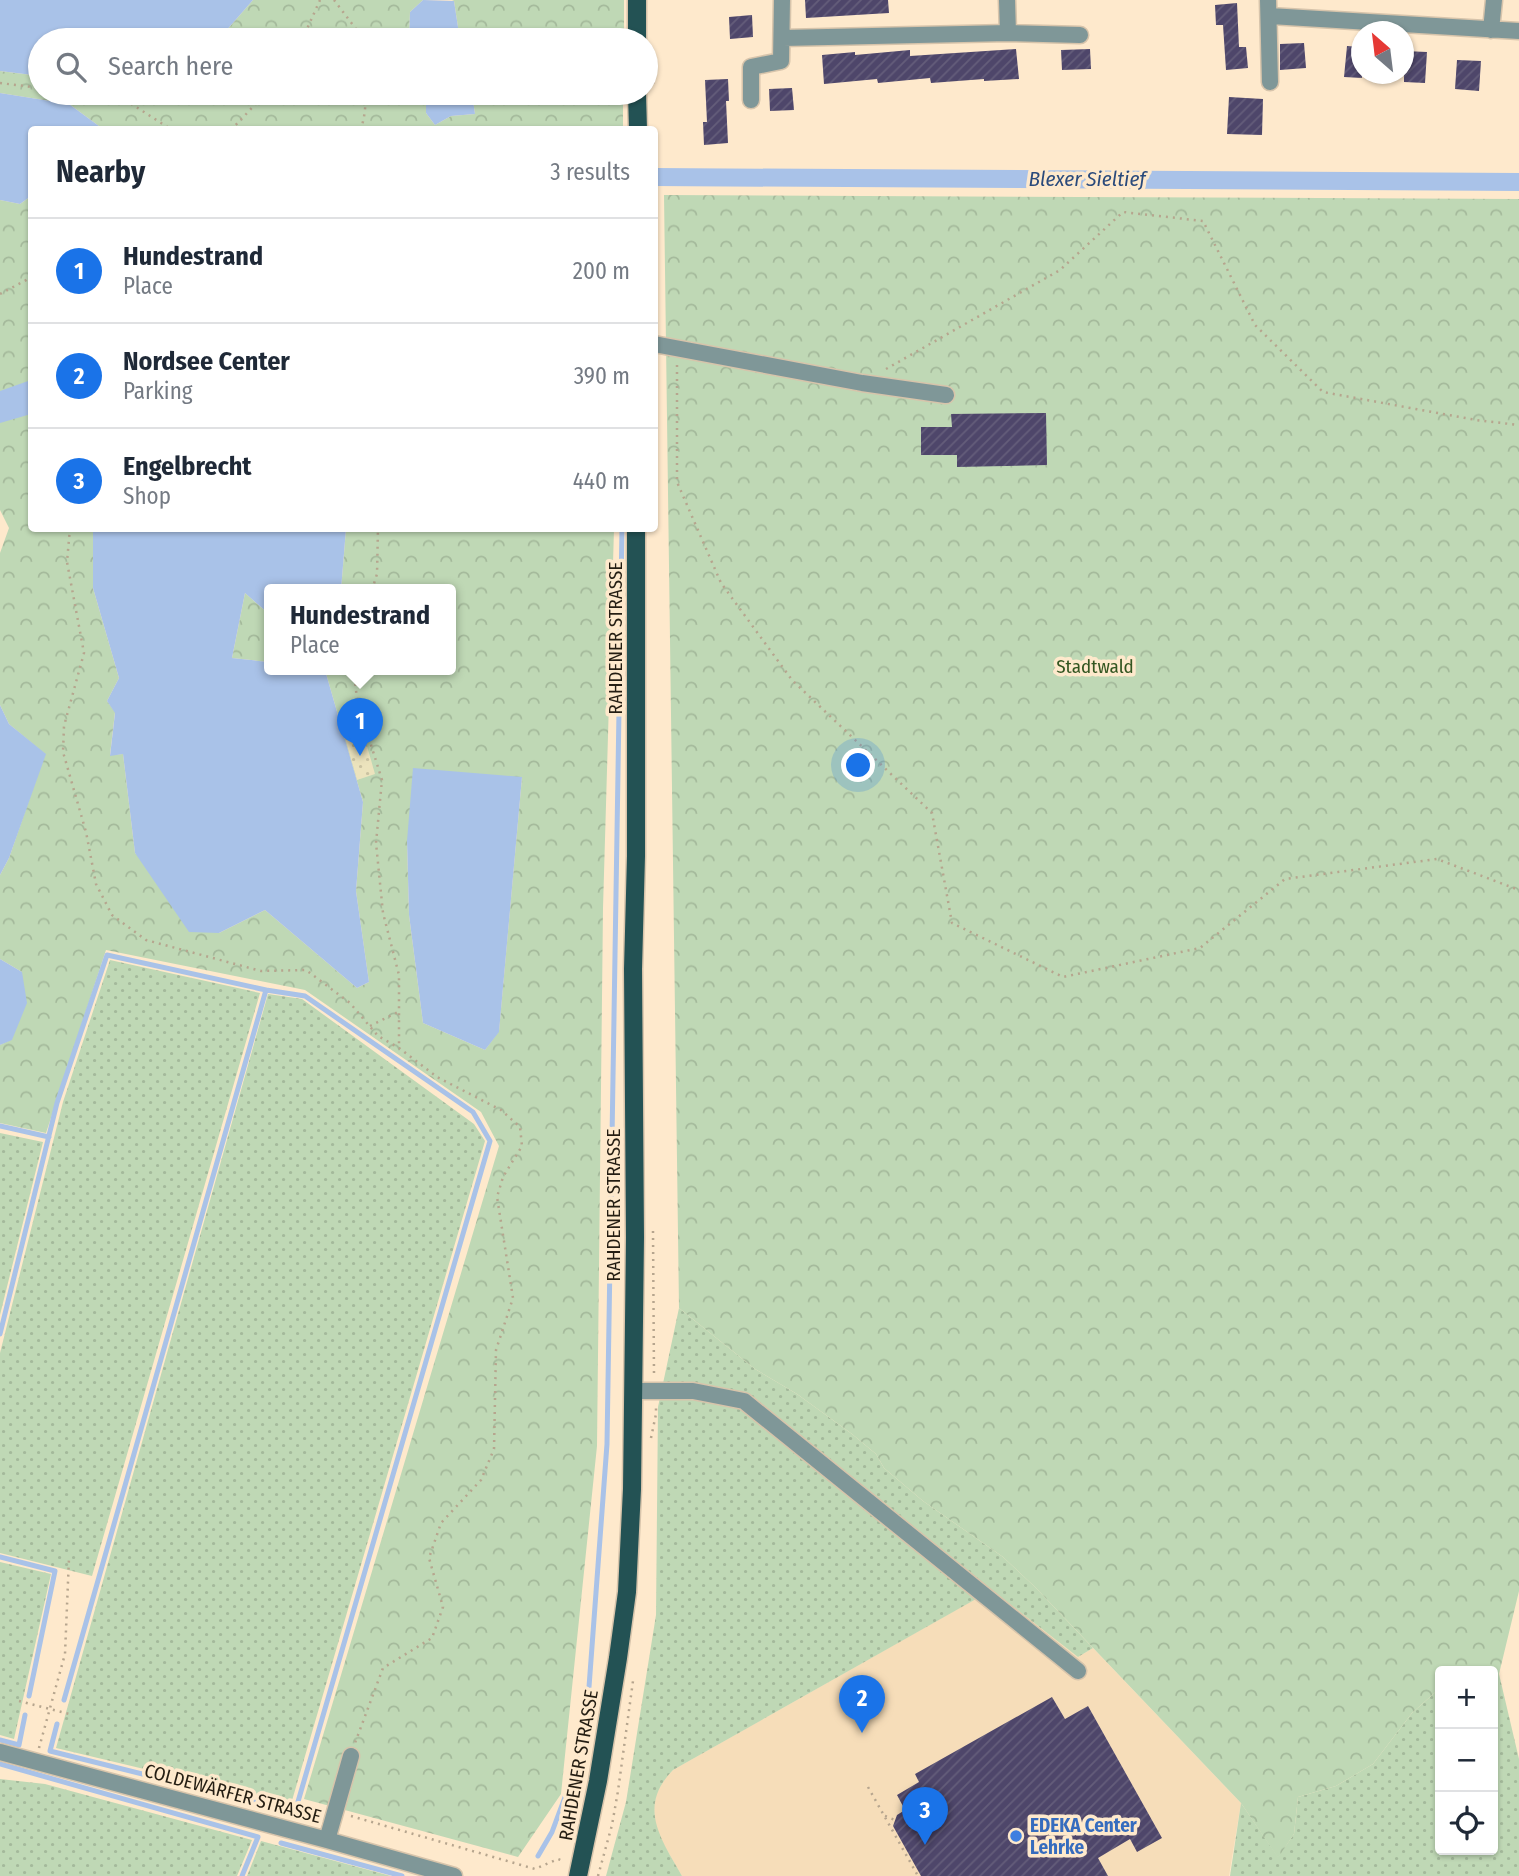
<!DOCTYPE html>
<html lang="en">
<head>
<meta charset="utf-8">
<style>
	body { margin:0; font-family:"Fira Sans Condensed",sans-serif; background:#f2f2f3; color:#1f2937 }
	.controls { position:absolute; right:21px; bottom:21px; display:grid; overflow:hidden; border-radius:7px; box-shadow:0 2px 5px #0004 }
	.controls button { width:63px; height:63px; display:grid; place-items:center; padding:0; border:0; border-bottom:2px solid #e0e1e3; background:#fff; color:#1f2937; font:35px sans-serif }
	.compass { position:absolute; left:1351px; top:21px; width:63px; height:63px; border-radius:50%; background:#fff; box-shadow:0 2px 5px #0004; rotate:332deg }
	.you { position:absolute; left:859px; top:766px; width:24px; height:24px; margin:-18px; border:5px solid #fff; border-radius:50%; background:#1a73e8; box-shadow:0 0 0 10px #1a73e833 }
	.badge { display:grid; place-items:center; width:46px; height:46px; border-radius:50%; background:#1a73e8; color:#fff; font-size:23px; font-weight:700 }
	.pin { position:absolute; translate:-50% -58px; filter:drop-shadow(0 2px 4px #0008) }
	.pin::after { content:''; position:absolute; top:37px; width:24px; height:21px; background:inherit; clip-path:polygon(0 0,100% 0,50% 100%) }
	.popup { position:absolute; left:264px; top:584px; width:192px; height:91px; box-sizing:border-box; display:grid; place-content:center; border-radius:7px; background:#fff; filter:drop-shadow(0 2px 5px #0005); font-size:23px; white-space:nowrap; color:#747a83 }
	.popup b { font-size:26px; color:#1f2937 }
	.popup::after { content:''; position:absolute; left:50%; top:100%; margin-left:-14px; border:14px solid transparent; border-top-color:#fff }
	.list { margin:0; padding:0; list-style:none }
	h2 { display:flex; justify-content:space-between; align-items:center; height:91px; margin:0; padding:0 28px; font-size:30px }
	h2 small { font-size:23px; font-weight:400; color:#747a83 }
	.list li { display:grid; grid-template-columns:46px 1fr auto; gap:21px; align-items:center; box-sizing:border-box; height:105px; padding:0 28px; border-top:2px solid #e0e1e3 }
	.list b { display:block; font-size:26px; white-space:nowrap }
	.list p { margin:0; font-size:23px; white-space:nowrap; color:#747a83 }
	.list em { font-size:23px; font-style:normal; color:#747a83 }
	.icon { flex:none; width:38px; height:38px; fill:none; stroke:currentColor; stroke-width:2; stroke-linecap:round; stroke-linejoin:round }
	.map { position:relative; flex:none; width:1519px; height:1876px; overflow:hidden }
	.search { position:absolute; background:#fff; box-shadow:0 2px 5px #0004; left:28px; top:28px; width:630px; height:77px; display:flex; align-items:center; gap:18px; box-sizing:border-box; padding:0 24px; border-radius:38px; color:#747a83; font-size:26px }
	.panel { position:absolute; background:#fff; box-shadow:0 2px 5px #0004; left:28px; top:126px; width:630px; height:406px; border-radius:7px }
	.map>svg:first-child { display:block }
	.built { fill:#f6ddb9 }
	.grass { fill:url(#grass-dots) }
	.forest { fill:url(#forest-crowns); fill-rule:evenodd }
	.sand { fill:url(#sand-dots) }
	.water { fill:#a9c2e8 }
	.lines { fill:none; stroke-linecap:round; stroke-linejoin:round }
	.stream { stroke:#a9c2e8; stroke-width:5 }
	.canal { stroke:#a9c2e8; stroke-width:18 }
	.building { fill:url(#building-hatch) }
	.minor-casing { stroke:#d7c4ab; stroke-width:19 }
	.major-casing { stroke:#d7c4ab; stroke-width:21 }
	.path { stroke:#b6a58e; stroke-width:2.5; stroke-dasharray:2 5; stroke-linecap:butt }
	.minor { stroke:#7f9798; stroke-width:16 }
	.major { stroke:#235254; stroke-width:18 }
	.shop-dot { fill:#3f7fe0; stroke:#fee9cc; stroke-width:2.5 }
	.labels { text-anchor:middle; stroke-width:7; stroke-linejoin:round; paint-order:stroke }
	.street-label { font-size:19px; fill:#241d12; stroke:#fee9cc }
	.park-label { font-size:19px; fill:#335621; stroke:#fee9cc }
	.shop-label { font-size:19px; font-weight:bold; fill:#366cbe; stroke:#fee9cc; text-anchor:start }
	.water-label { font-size:21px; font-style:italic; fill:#2a4a7b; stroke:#fee9cc }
</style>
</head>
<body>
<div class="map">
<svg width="1519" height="1876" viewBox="0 0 1519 1876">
	<defs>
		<pattern id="grass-dots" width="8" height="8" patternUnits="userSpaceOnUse" patternTransform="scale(1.75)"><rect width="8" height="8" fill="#bfd8b5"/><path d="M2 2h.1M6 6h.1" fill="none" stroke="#a4b99b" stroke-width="1.8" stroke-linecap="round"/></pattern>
		<pattern id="forest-crowns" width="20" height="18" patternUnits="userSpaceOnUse" patternTransform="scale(1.75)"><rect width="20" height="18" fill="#bfd8b5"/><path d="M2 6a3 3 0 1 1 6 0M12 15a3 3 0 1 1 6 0" fill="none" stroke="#a4b99b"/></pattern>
		<pattern id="sand-dots" width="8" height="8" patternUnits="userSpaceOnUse" patternTransform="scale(1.75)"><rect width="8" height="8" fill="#ece3bd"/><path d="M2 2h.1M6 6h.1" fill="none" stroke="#cac2a1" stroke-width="1.8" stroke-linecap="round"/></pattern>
		<pattern id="building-hatch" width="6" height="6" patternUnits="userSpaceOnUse" patternTransform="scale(1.75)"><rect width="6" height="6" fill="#4e466a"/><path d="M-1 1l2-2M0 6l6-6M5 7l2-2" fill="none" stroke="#645d7a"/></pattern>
	</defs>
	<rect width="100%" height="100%" fill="#fee9cc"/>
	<path class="built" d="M993 1589 1078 1657 1093 1648 1241 1803 1229 1876H682L660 1838 655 1822 654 1806 656 1795 663 1781 673 1770Z"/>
	<path class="grass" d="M110 960 260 993 92 1576 0 1553V1353L63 1102Z
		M268 994 302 999 474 1124 485 1141 291 1804 56 1748Z
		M0 1133 43 1142 0 1315Z
		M679 1308 755 1369 797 1394 852 1434 876 1454 884 1468 923 1501 1003 1557 1035 1587 1093 1648 1078 1657 992 1590 673 1770C637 1807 661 1839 682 1876H606L626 1802 656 1615 658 1407Z
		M0 1562 51 1574 14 1739 0 1735Z
		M1493 1674H1499L1519 1759V1876H1230L1241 1803 1278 1857 1294 1834 1298 1797 1336 1786 1373 1764 1412 1713 1440 1688V1850H1493Z
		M0 1779 45 1784 252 1840 237 1876H0Z
		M261 1841 391 1876H392H247Z"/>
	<path class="forest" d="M253 0H423L410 12 409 40H218Z
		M452 0H624V40H460L454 1Z
		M0 71 40 76V93H426V113L435 125 451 116 475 114 472 93H623V129H103L69 104 0 93Z
		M664 195 1519 199V1591L1499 1674H1493V1671L1460 1670 1440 1671V1688L1412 1713 1373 1764 1336 1786 1298 1797 1294 1834 1278 1858 1241 1803 1035 1587 1003 1557 923 1501 884 1468 876 1454 852 1434 797 1394 755 1369 679 1308Z
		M31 196 32 528 93 529V588L119 678 107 701 115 712 110 755 123 754 135 853 219 933 265 910 357 988 369 982 356 891 363 802 325 670H451V590H341L346 529H614L603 908 597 1446 561 1794 518 1857 304 1799 499 1146 481 1112 305 990 106 950 46 1133 0 1123V1045L12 1039 22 972 0 959V875L9 858 45 754 9 724 0 705V553L9 528 0 510V200L20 204ZM522 777 499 1031 485 1050 423 1023 409 915 407 841Z
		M245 593 269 614V662L232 658Z"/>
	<path class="sand" d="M363 732 375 774 357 780 345 738Z"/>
	<path class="water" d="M0 0H253L218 40H40V76L0 71Z
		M423 0 454 1 460 40H409L410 12Z
		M0 93 69 104 103 129 32 130 31 196 20 204 0 200Z
		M426 93H472L475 114 451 116 435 125 426 113Z
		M31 380V414L0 423V391Z
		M93 529H346L341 590H269V614L245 593 232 658 269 662V670H325L363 802 356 891 369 982 357 988 265 910 219 933 189 932 135 853 123 754 110 756 115 713 107 701 119 678 93 588Z
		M0 705 9 724 46 754 9 858 0 875Z
		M413 768 522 777 499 1032 485 1050 423 1023 409 915 407 841Z
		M0 959 22 972 27 1003 12 1040 0 1045Z"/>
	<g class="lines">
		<path class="stream" d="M0 1126 49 1137
			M0 1334 57 1103 107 955 266 990 305 996 473 1112 490 1141 295 1812 50 1751 57 1724
			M0 1557 55 1571 29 1696
			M64 1700 266 990
			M0 1740 19 1745 25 1715
			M0 1764 258 1837 242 1876
			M281 1843 402 1876
			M538 1856 552 1832 574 1773 589 1687 607 1444 622 528"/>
		<path class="canal" d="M654 177 1519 182"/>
	</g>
	<path class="building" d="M805 0H888L889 13 806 18Z
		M1237 3 1239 47H1246L1248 68 1226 70 1223 25H1216L1215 5Z
		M752 15 753 37 730 39 729 17Z
		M1304 43 1306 68 1280 70V44Z
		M1347 46 1362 47V78L1344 77Z
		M1016 49 1019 79 984 81V79L931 83 930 78 878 83 877 79 824 84 822 55 855 52V55L910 50V56Z
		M1090 49 1091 69 1062 70 1061 50Z
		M1404 51 1427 52 1425 83 1404 82Z
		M1457 60 1481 61 1479 91 1455 89Z
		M728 79 729 101H726L728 143 704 145 703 122H707L705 80Z
		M792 88 794 110 770 111 769 89Z
		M1229 97 1263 99 1262 135 1227 134Z
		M1046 413 1047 465 957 467V455H921V427H952L951 414Z
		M1052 1697 1065 1719 1088 1706 1162 1838 1137 1852 1130 1839 1098 1858 1108 1876H921L893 1826 897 1815 905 1810 897 1795 919 1782 915 1774Z"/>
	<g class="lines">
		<defs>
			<path id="minor" d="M1007 0 1008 33
				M1268 0 1270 82
				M1269 16 1519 31
				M1491 30 1494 0
				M783 38 1008 33 1080 35
				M751 100V67L781 61 782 0
				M654 344 862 383 946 395
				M634 1391H693L744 1401 1078 1671
				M0 1752 327 1840 454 1876
				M327 1840 351 1756"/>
			<path id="major" d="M637 40V0
				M637 93 638 130
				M578 1876 598 1781 618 1658 627 1592 632 1489 635 1237 633 969 636 856V528"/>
		</defs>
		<use href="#minor" class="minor-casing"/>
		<use href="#major" class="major-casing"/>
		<path class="path" d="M334 0 356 29 360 40
			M302 40 320 0
			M0 83 40 88
			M653 84V49
			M69 93 130 103 172 130
			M231 130 266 93
			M361 130 364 117 367 93
			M0 294 32 277
			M677 365V482L721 583 792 680 932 813 952 923 1063 977 1200 948 1285 879 1437 859 1519 890
			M886 369 1060 270 1123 212 1203 221 1255 325 1323 392 1476 420 1519 425
			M70 528 67 562 84 653 64 726 63 752 86 832 96 884 112 915 146 940 261 971 306 970 350 1003 378 1036 399 1048 437 1077 501 1110 520 1127 522 1146 503 1177 497 1197 513 1298 496 1350 494 1449 481 1480 441 1523 429 1558 443 1607 432 1638 383 1668 355 1743
			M372 590 377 574 378 528
			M354 670 357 700 382 780 376 843 383 913 399 975V1048
			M370 1026 398 1012
			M653 1231 654 1375
			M651 1438 656 1414V1406
			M19 1701 69 1714
			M39 1748 65 1654 69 1558
			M868 1787 918 1876
			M351 1816 535 1869 558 1859 563 1861
			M885 1816 895 1820
			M598 1876 612 1825 618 1791 633 1681"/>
		<use href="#minor" class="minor"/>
		<use href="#major" class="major"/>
	</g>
	<circle class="shop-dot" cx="1016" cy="1836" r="7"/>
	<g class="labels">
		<g class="street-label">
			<text transform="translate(615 638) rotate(-90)" y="7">RAHDENER STRASSE</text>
			<text transform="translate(613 1205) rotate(-90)" y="7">RAHDENER STRASSE</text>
			<text transform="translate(578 1765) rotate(-80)" y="7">RAHDENER STRASSE</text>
			<text transform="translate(233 1793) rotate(15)" y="7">COLDEWÄRFER STRASSE</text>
		</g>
		<g class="park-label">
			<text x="1095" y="673">Stadtwald</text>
		</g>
		<g class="shop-label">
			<text x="1030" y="1832">EDEKA Center<tspan x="1030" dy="22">Lehrke</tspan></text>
		</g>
		<g class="water-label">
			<text x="1087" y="186">Blexer Sieltief</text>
		</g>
	</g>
</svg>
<div class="controls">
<button>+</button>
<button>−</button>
<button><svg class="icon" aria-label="locate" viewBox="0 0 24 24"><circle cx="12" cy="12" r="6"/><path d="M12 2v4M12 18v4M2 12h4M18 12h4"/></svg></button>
</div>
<svg class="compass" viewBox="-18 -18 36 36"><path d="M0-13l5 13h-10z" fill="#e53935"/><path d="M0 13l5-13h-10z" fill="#747a83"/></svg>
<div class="you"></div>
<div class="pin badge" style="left:360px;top:756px">1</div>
<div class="popup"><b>Hundestrand</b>Place</div>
<div class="pin badge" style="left:862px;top:1733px">2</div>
<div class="pin badge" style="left:925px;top:1845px">3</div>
<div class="search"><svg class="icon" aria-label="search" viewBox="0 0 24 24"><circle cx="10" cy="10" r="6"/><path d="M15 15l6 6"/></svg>Search here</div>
<section class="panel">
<h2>Nearby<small>3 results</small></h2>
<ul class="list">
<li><span class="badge">1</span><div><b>Hundestrand</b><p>Place</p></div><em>200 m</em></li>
<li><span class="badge">2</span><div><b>Nordsee Center</b><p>Parking</p></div><em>390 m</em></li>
<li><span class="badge">3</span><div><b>Engelbrecht</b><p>Shop</p></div><em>440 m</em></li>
</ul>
</section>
</div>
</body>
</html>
